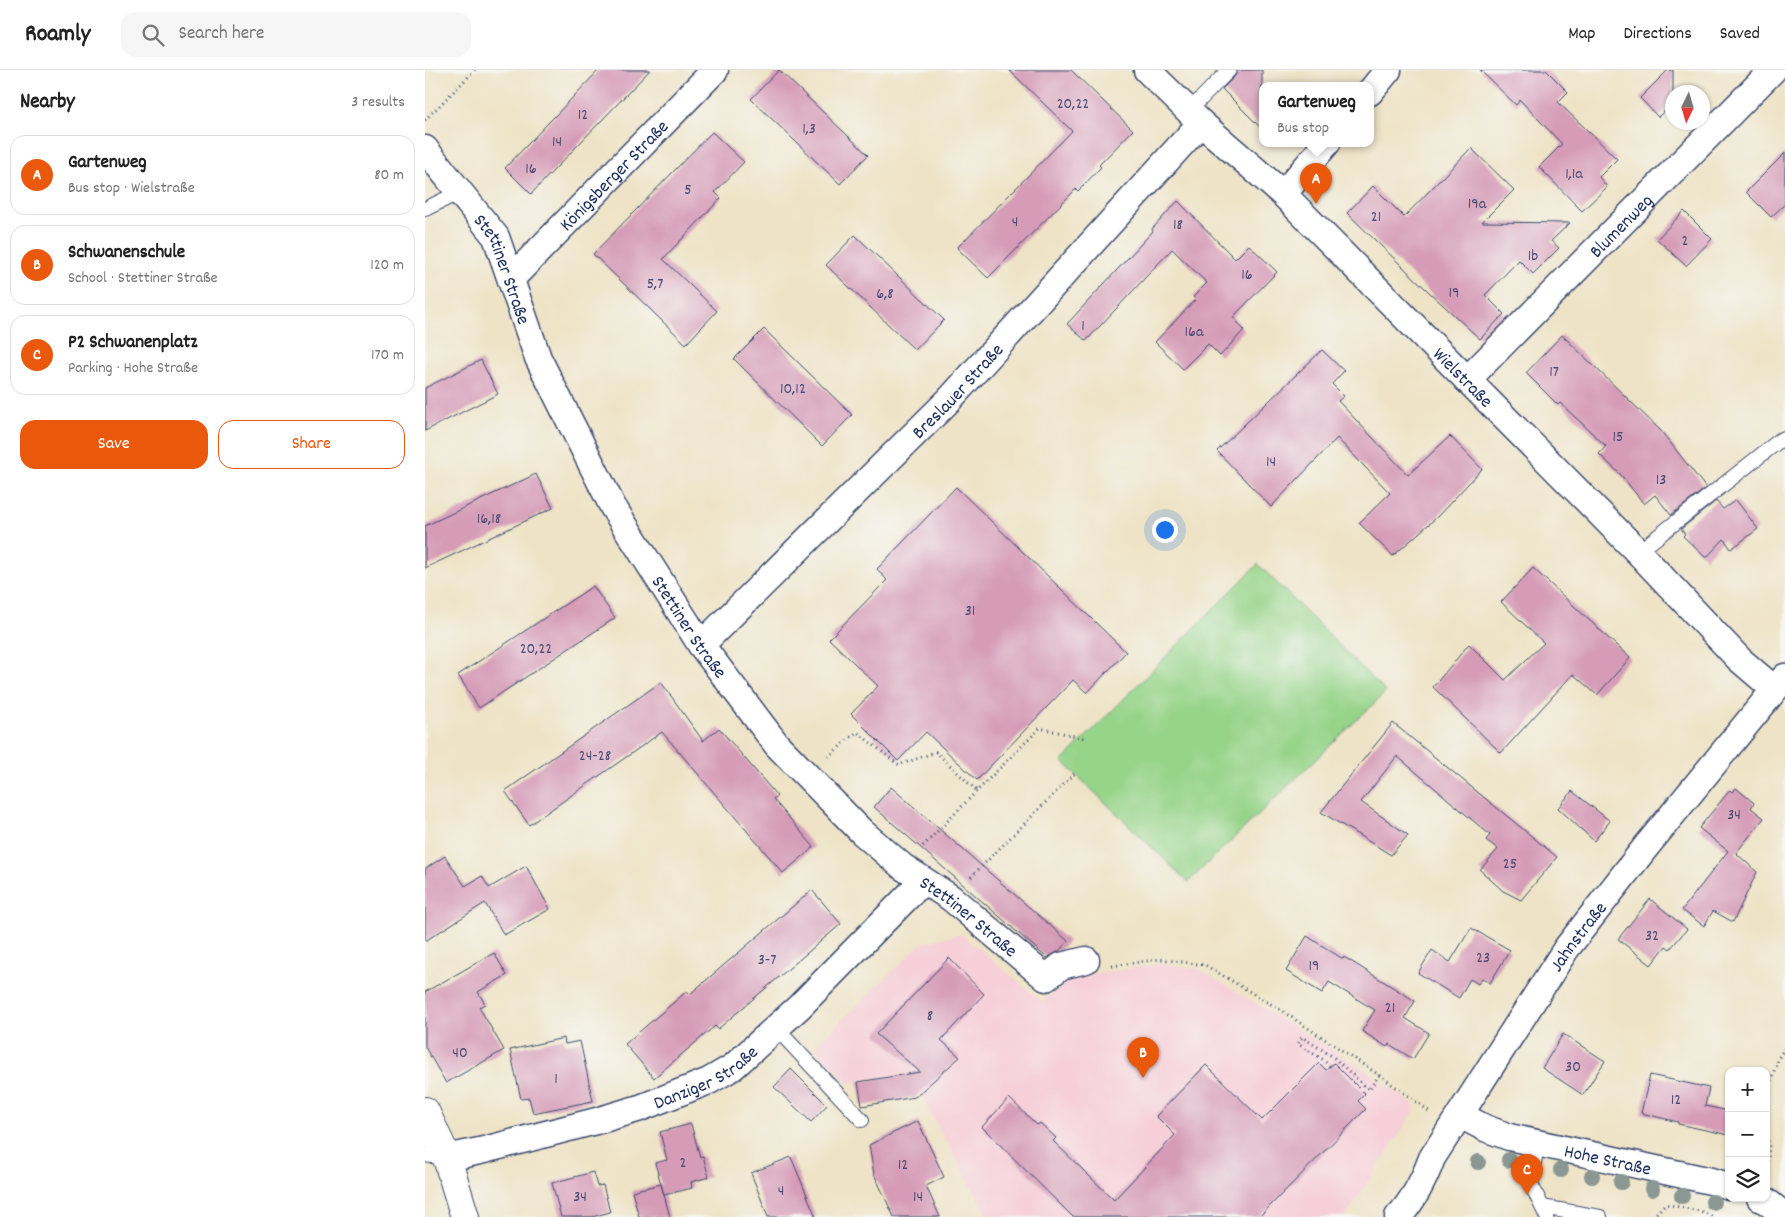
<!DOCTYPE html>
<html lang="en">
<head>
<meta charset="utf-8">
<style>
	body { margin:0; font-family:Dekko,sans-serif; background:#f6f6f6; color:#222 }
	.controls { position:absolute; right:15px; bottom:15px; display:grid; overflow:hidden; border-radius:10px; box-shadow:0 1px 4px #0004 }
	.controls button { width:45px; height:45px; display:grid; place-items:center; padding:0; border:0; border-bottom:1px solid #e0e0e0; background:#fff; color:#222; font:25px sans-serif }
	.compass { position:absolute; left:1240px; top:15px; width:45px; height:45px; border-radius:50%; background:#fff; box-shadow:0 1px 4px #0004; rotate:185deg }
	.you { position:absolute; left:739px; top:459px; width:18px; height:18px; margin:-12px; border:4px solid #fff; border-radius:50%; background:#1a73e8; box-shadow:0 0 0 8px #1a73e833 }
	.badge { display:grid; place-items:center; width:32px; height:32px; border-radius:50%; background:#ea580c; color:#fff; font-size:16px; font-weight:700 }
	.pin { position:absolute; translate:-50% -41px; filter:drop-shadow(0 1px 2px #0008) }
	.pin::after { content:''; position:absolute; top:26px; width:18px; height:15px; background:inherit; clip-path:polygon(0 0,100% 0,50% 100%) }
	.popup { position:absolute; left:834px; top:12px; width:115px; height:65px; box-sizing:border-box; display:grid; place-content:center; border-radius:10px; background:#fff; filter:drop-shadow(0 1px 4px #0005); font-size:16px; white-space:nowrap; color:#767676 }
	.popup b { font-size:19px; color:#222 }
	.popup::after { content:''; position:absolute; left:50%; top:100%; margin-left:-10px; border:10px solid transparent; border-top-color:#fff }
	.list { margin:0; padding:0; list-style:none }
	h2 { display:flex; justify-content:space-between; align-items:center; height:65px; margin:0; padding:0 20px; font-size:21px }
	h2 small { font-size:16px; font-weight:400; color:#767676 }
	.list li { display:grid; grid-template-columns:32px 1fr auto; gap:15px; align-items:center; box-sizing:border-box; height:80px; margin:0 10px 10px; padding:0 10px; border:1px solid #e0e0e0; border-radius:15px }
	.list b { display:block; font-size:19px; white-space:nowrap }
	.list p { margin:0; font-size:16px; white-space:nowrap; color:#767676 }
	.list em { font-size:16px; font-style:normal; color:#767676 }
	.actions { display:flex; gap:10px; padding:15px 20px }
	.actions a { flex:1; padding:11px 0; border:1px solid #ea580c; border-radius:15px; text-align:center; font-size:18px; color:#ea580c }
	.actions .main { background:#ea580c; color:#fff }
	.icon { flex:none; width:28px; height:28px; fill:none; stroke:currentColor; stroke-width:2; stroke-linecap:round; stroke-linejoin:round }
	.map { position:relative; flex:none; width:1360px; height:1147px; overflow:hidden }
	header { display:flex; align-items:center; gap:30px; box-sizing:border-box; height:70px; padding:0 25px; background:#fff; border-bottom:1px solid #e0e0e0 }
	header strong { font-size:24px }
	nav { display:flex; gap:28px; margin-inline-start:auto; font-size:18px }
	.search { width:350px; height:45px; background:#f6f6f6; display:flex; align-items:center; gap:12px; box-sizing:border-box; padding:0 18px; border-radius:15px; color:#767676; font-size:19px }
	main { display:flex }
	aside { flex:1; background:#fff }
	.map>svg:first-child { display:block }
	.built { fill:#f6cfd8 }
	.green { fill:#96d489; stroke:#588274 }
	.building { fill:#d69cb7 }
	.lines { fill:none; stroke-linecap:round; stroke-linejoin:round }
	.service-casing { stroke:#3b4a6e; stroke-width:16 }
	.minor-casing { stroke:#3b4a6e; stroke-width:29 }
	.secondary-casing { stroke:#3b4a6e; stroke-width:30 }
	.path { stroke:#3b4a6e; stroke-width:3; stroke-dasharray:1 4; stroke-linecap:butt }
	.service { stroke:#fff; stroke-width:14 }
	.minor { stroke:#fff; stroke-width:26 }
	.secondary { stroke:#fff; stroke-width:28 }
	.tree { fill:#8b9793 }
	.labels { text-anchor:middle; stroke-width:4; stroke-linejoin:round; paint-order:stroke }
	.number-label { font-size:16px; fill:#4a4a74 }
	.street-label { font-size:19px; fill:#1b2f5e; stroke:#f6f6f2 }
</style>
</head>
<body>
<header>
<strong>Roamly</strong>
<div class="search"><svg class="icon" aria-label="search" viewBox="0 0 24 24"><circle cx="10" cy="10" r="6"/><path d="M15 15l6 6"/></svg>Search here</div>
<nav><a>Map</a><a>Directions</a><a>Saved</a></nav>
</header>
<main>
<aside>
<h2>Nearby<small>3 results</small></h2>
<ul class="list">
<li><span class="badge">A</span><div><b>Gartenweg</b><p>Bus stop · Wielstraße</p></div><em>80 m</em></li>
<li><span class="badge">B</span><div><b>Schwanenschule</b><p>School · Stettiner Straße</p></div><em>120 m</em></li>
<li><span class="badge">C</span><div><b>P2 Schwanenplatz</b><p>Parking · Hohe Straße</p></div><em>170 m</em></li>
</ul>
<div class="actions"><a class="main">Save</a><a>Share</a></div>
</aside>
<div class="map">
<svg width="1360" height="1147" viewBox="0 0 1360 1147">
	<rect width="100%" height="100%" fill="#f6f6f2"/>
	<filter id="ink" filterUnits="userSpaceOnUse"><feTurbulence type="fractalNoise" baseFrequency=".02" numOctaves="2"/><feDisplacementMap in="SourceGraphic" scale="10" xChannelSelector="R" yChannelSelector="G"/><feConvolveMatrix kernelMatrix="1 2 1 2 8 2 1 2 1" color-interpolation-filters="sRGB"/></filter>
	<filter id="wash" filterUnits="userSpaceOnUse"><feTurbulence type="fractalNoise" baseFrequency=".0096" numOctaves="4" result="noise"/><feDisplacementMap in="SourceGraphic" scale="20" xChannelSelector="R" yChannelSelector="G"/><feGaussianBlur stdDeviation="1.12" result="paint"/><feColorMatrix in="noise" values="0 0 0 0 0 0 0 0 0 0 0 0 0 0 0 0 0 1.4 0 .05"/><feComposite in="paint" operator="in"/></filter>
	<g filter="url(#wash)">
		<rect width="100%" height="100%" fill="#eee3c6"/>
		<path class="built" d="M536 864 618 932 646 907 738 894 774 899 943 1002 989 1035 990 1040 920 1147H564L483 1003 424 1013 389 977 497 873Z"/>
		<path class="green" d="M833 494 961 622 763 812 637 691Z"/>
		<g id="blocks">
			<path class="building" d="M174 0H225L106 124 80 98Z
				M354 0 443 85 415 114 326 29Z
				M584 0H646L708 60 674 95 676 97 653 121 651 119 563 208 532 178 647 61Z
				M813 0H837V59L797 19 810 6Z
				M1055 0H1121L1143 22 1133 32 1192 89 1174 107 1182 117 1157 141 1114 97 1137 74 1095 30 1091 35Z
				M1243 0H1248V33L1233 47 1215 28Z
				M287 62 319 92 290 122 296 128 238 189 292 241 261 274 168 184Z
				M1046 78 1089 120 1057 152 1145 153 1126 171 1134 178 1108 204 1094 190 1060 225 1079 244 1055 269 1005 223 922 143 948 116 979 147Z
				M1360 83V134L1346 147 1321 122Z
				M753 131 810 189 824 175 852 202 808 247 819 260 795 286 783 274 758 299 730 272 771 229 768 227 782 213 747 179 661 271 642 254 728 161 727 159Z
				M1259 141 1287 169 1261 196 1232 169Z
				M430 165 519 250 490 280 401 195Z
				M339 259 427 345 397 376 309 289Z
				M1137 265 1236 361 1281 418 1246 445 1230 425 1219 434 1196 405 1174 384 1181 376 1135 333 1133 335 1101 303Z
				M897 280 919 301 907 314 919 326 913 331 983 405 1025 366 1057 399 1012 447 968 486 934 453 965 423 912 368 846 437 792 381Z
				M56 290 73 324 0 361V318Z
				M111 404 128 438 0 498V456Z
				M531 417 701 582 662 623 648 610 552 710 501 662 473 691 426 644 453 616 404 569 462 510 452 499Z
				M1311 430 1333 459 1306 479 1299 469 1281 488 1258 466 1260 464 1256 459 1291 431 1298 439Z
				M1108 498 1205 588 1172 625 1148 604 1076 683 1008 617 1044 574 1080 610 1119 573 1076 532Z
				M168 516 190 548 54 638 33 605Z
				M236 612 278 671 294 658 352 726 348 729 389 777 358 803 237 662 104 755 80 721Z
				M968 653 1132 787 1096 830 1078 821 1055 800 1073 779 1061 770 1065 765 972 686 936 732 983 765 966 785 896 742Z
				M466 717 643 871 634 881 622 888 449 737Z
				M1311 718 1329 733 1326 738 1339 748 1311 783 1332 802 1308 852 1288 841 1279 856 1257 840 1303 781 1274 758 1305 720 1307 722Z
				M1147 721 1185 751 1169 771 1133 738Z
				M20 786 40 816 57 806 64 818 101 796 125 839 79 865 60 833 0 871V799Z
				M387 820 416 854 293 959 290 956 229 1008 200 974 262 921 265 924Z
				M1225 829 1262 859 1245 879 1241 876 1226 895 1193 869Z
				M1046 858 1085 880 1065 913 1057 908 1053 914 1045 909 1034 928 993 903 1007 880 1025 892Z
				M882 866 918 889 919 887 990 931 980 948 1004 963 988 989 964 974 962 977 937 961 950 940 904 912 897 923 861 901Z
				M69 883 82 905 53 922 60 934 54 937 79 980 21 1013 0 977V922Z
				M524 888 559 924 516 970 535 987 490 1027 437 1036 433 1012 495 1002 451 964Z
				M1138 964 1180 991 1158 1025 1117 998Z
				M139 968 140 974 155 971 168 1031 108 1043 104 1028 96 1029 85 980Z
				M894 993 901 1000 909 993 940 1024 933 1031 941 1039 834 1147H648L557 1057 584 1028 612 1055 615 1053 631 1068 628 1071 689 1130 750 1065 731 1046 781 995 837 1050Z
				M366 999 402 1035 386 1052 349 1017Z
				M1225 1005 1284 1018 1280 1036 1304 1041V1065L1253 1054V1052L1216 1043Z
				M493 1051 519 1107 501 1116 515 1147H469L449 1104 444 1075Z
				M266 1054 275 1087 278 1086 284 1107 266 1112 267 1118 239 1125 230 1093 242 1090 235 1062Z
				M366 1087 391 1147H343L326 1103Z
				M168 1102 172 1116 178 1115 185 1142 167 1147H136L127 1113Z
				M236 1114 245 1147H214L207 1121Z"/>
		</g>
	</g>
	<g filter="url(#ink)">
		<use href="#blocks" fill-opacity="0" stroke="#3b4a6e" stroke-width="1"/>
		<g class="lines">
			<defs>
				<path id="service" d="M764 41 804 0
					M0 139 35 122
					M1213 482 1355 370 1360 368
					M351 958 437 1050
					M1112 1073 1106 1114 1122 1147
					M0 1085 22 1088
					M1117 1137 1175 1147"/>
				<g id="minor">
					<path id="s1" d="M722 0 776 53 858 124 1213 482 1314 589 1349 619"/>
					<path d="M945 22 963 0"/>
					<path id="s2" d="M0 79 71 167 113 288 188 437 276 575 352 675 437 762 478 797 526 828 621 908 636 896 661 890"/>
					<path d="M858 124 902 73"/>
					<path id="s3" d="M86 209 290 0"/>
					<path id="s4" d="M1042 310 1348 0"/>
					<path id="s5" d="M276 575 524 330 776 53"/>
					<path id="s6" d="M1035 1045 1060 1058 1084 1067 1286 1111 1304 1116"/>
					<path id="s7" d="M22 1088 59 1080 175 1050 215 1038 284 1011 308 997 374 937 498 811"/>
					<path d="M1335 1128 1341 1131 1360 1146"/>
					<path id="s8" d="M973 1147C989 1130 999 1110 1007 1088L1141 879 1220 778 1360 607"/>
				</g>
				<path id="secondary" d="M0 1041 22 1088 40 1147"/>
			</defs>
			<use href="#service" class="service-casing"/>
			<use href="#minor" class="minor-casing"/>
			<use href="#secondary" class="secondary-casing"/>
			<path class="path" d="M0 50 50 0
				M403 687 432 662 474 695 511 682 552 721 615 658 659 668
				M498 776 552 721
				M546 807 650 703
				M687 896 735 889 780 895 854 939 954 1005 1004 1041
				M905 996 897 989 873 974 877 967 907 986 944 1020 954 1005
				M1341 1025 1353 989 1360 977
				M1341 1061 1344 1075 1342 1102
				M1228 1147 1240 1134 1275 1141 1289 1147"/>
			<use href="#service" class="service"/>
			<use href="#minor" class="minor"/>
			<use href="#secondary" class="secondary"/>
		</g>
		<g class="tree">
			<circle cx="1084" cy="1090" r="8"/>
			<circle cx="1053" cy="1092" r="8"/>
			<circle cx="1136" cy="1100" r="8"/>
			<circle cx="1167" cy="1106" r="8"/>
			<circle cx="1196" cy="1112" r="8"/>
			<circle cx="1227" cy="1119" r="8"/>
			<circle cx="1257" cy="1126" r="8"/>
			<circle cx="1288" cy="1132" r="8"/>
		</g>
	</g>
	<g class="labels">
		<g class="number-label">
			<text x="648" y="38">20,22</text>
			<text x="158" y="49">12</text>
			<text x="384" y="63">1,3</text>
			<text x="132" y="76">14</text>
			<text x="106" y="103">16</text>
			<text x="1149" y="108">1,1a</text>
			<text x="263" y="124">5</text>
			<text x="1052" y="138">19a</text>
			<text x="951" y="151">21</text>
			<text x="590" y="156">4</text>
			<text x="753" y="159">18</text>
			<text x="1260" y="175">2</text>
			<text x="1108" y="190">1b</text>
			<text x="822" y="209">16</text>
			<text x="230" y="218">5,7</text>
			<text x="1029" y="227">19</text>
			<text x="460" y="228">6,8</text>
			<text x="658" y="260">1</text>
			<text x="769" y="266">16a</text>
			<text x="1129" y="306">17</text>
			<text x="368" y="323">10,12</text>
			<text x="1193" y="371">15</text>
			<text x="846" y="396">14</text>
			<text x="1236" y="414">13</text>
			<text x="64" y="453">16,18</text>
			<text x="545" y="545">31</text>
			<text x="111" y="583">20,22</text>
			<text x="170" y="690">24-28</text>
			<text x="1309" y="749">34</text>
			<text x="1085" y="798">25</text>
			<text x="1227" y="870">32</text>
			<text x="1058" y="892">23</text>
			<text x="342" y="894">3-7</text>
			<text x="889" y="900">19</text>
			<text x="965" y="942">21</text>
			<text x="505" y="950">8</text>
			<text x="35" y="987">40</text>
			<text x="1148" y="1001">30</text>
			<text x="131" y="1013">1</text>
			<text x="1251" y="1034">12</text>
			<text x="258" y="1097">2</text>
			<text x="478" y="1099">12</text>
			<text x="356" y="1125">4</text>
			<text x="155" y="1131">34</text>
			<text x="493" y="1131">14</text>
		</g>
		<g class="street-label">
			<text dy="7" stroke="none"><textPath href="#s3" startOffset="146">Königsberger Straße</textPath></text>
			<text dy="7" stroke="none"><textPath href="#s4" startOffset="218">Blumenweg</textPath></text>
			<text dy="7" stroke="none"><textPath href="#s2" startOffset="145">Stettiner Straße</textPath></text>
			<text dy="7" stroke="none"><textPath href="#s1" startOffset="441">Wielstraße</textPath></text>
			<text dy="7" stroke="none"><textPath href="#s5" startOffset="361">Breslauer Straße</textPath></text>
			<text dy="7" stroke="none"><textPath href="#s2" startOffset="550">Stettiner Straße</textPath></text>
			<text dy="7" stroke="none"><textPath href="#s2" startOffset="955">Stettiner Straße</textPath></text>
			<text dy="7" stroke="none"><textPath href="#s8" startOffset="334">Jahnstraße</textPath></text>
			<text dy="7" stroke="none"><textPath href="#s7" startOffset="272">Danziger Straße</textPath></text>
			<text dy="7" stroke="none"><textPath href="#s6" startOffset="155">Hohe Straße</textPath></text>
		</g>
	</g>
</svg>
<div class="controls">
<button>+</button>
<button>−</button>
<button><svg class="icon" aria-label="layers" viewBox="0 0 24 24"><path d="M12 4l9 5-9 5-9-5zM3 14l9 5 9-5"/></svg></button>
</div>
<svg class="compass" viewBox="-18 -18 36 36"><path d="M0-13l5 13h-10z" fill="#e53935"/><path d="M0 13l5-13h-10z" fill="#767676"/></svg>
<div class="you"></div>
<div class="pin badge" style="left:891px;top:134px">A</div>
<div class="popup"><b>Gartenweg</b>Bus stop</div>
<div class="pin badge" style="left:718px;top:1008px">B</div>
<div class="pin badge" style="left:1102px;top:1125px">C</div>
</div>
</main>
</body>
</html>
